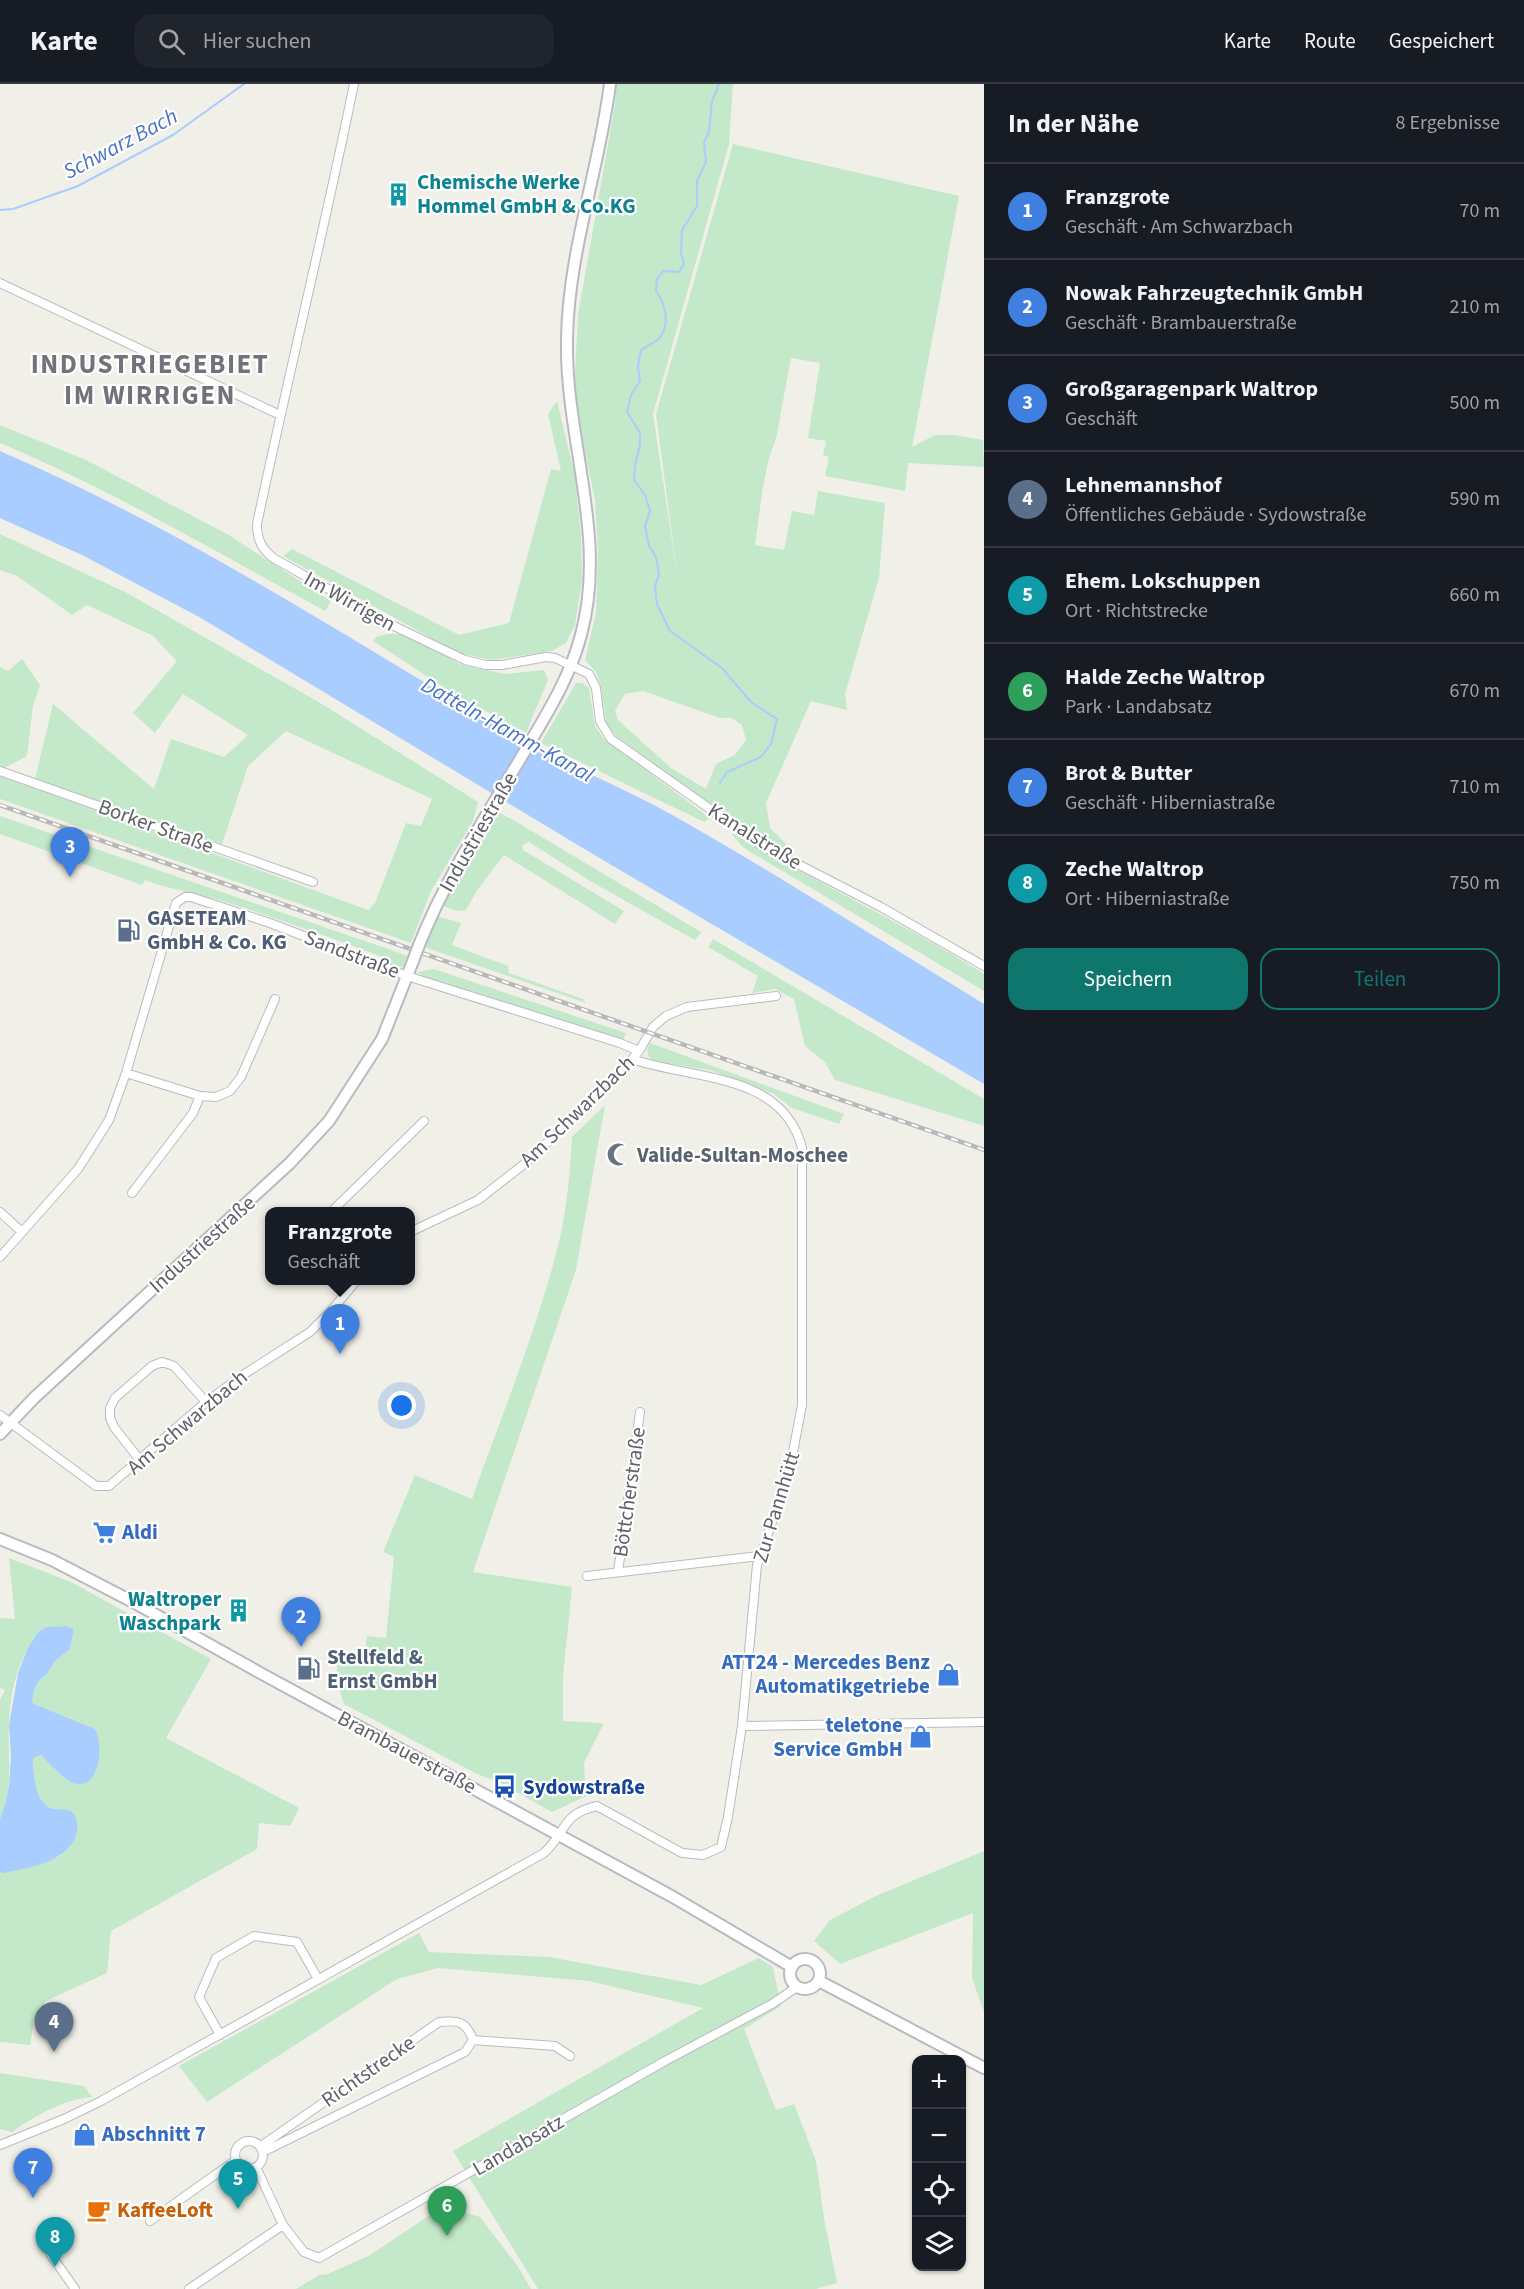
<!DOCTYPE html>
<html lang="de">
<head>
<meta charset="utf-8">
<style>
	body { margin:0; font-family:"Source Sans 3",sans-serif; background:#20242c; color:#f1f3f6 }
	.controls { position:absolute; right:18px; bottom:18px; display:grid; overflow:hidden; border-radius:12px; box-shadow:0 2px 4px #0004 }
	.controls button { width:54px; height:54px; display:grid; place-items:center; padding:0; border:0; border-bottom:2px solid #363941; background:#171b24; color:#f1f3f6; font:30px sans-serif }
	.you { position:absolute; left:402px; top:1322px; width:21px; height:21px; margin:-15px; border:4px solid #fff; border-radius:50%; background:#1a73e8; box-shadow:0 0 0 9px #1a73e833 }
	.badge { display:grid; place-items:center; width:39px; height:39px; border-radius:50%; background:#0f766e; color:#fff; font-size:20px; font-weight:700 }
	.pin { position:absolute; translate:-50% -50px; filter:drop-shadow(0 2px 3px #0008) }
	.pin::after { content:''; position:absolute; top:32px; width:21px; height:18px; background:inherit; clip-path:polygon(0 0,100% 0,50% 100%) }
	.popup { position:absolute; left:265px; top:1123px; width:150px; height:78px; box-sizing:border-box; display:grid; place-content:center; border-radius:12px; background:#171b24; filter:drop-shadow(0 2px 4px #0005); font-size:20px; white-space:nowrap; color:#9ea1a6 }
	.popup b { font-size:22px; color:#f1f3f6 }
	.popup::after { content:''; position:absolute; left:50%; top:100%; margin-left:-12px; border:12px solid transparent; border-top-color:#171b24 }
	.list { margin:0; padding:0; list-style:none }
	h2 { display:flex; justify-content:space-between; align-items:center; height:78px; margin:0; padding:0 24px; font-size:26px }
	h2 small { font-size:20px; font-weight:400; color:#9ea1a6 }
	.list li { display:grid; grid-template-columns:39px 1fr auto; gap:18px; align-items:center; box-sizing:border-box; height:96px; padding:0 24px; border-top:2px solid #363941 }
	.list b { display:block; font-size:22px; white-space:nowrap }
	.list p { margin:0; font-size:20px; white-space:nowrap; color:#9ea1a6 }
	.list em { font-size:20px; font-style:normal; color:#9ea1a6 }
	.actions { display:flex; gap:12px; padding:18px 24px }
	.actions a { flex:1; padding:14px 0; border:2px solid #0f766e; border-radius:18px; text-align:center; font-size:21px; color:#0f766e }
	.actions .main { background:#0f766e; color:#fff }
	.icon { flex:none; width:33px; height:33px; fill:none; stroke:currentColor; stroke-width:2; stroke-linecap:round; stroke-linejoin:round }
	.map { position:relative; flex:none; width:984px; height:2205px; overflow:hidden }
	header { display:flex; align-items:center; gap:36px; box-sizing:border-box; height:84px; padding:0 30px; background:#171b24; border-bottom:2px solid #363941 }
	header strong { font-size:28px }
	nav { display:flex; gap:33px; margin-inline-start:auto; font-size:21px }
	.search { width:420px; height:54px; background:#20242c; display:flex; align-items:center; gap:15px; box-sizing:border-box; padding:0 21px; border-radius:18px; color:#9ea1a6; font-size:22px }
	main { display:flex }
	aside { flex:1; background:#171b24 }
	.map>svg:first-child { display:block }
	.green { fill:#c4e8ca; fill-rule:evenodd }
	.water { fill:#a9cdff }
	.lines { fill:none; stroke-linecap:round; stroke-linejoin:round }
	.stream { stroke:#a9cdff; stroke-width:2 }
	.street-casing { stroke:#babbc1; stroke-width:10 }
	.secondary-casing { stroke:#b9bac1; stroke-width:14 }
	.street { stroke:#fff; stroke-width:8 }
	.secondary { stroke:#fff; stroke-width:10 }
	.rail-casing { stroke:#b8b8b9; stroke-width:4.5 }
	.rail { stroke:#fff; stroke-width:2; stroke-dasharray:7; stroke-linecap:butt }
	.secondary-bridge-casing { stroke:#b9bac1; stroke-width:14; stroke-linecap:butt }
	.secondary-bridge { stroke:#fff; stroke-width:10 }
	.labels { text-anchor:middle; stroke-width:4.5; stroke-linejoin:round; paint-order:stroke }
	.culture-label { font-size:21px; font-weight:bold; fill:#0d838f; stroke:#fff; text-anchor:start }
	.street-label { font-size:21px; fill:#5f6168; stroke:#fff }
	.service-label { font-size:21px; font-weight:bold; fill:#4e5e75; stroke:#fff; text-anchor:start }
	.worship-label { font-size:21px; font-weight:bold; fill:#5b616d; stroke:#fff; text-anchor:start }
	.shop-label { font-size:21px; font-weight:bold; fill:#366cbe; stroke:#fff; text-anchor:start }
	.transit-label { font-size:21px; font-weight:bold; fill:#164399; stroke:#fff; text-anchor:start }
	.food-label { font-size:21px; font-weight:bold; fill:#c56008; stroke:#fff; text-anchor:start }
	.water-label { font-size:22px; font-style:italic; fill:#4973c5; stroke:#fff }
	.district-label { font-size:27px; font-weight:bold; letter-spacing:1.5px; fill:#70737a; stroke:#fff }
</style>
</head>
<body>
<header>
<strong>Karte</strong>
<div class="search"><svg class="icon" aria-label="search" viewBox="0 0 24 24"><circle cx="10" cy="10" r="6"/><path d="M15 15l6 6"/></svg>Hier suchen</div>
<nav><a>Karte</a><a>Route</a><a>Gespeichert</a></nav>
</header>
<main>
<div class="map">
<svg width="984" height="2205" viewBox="0 0 984 2205">
	<rect width="100%" height="100%" fill="#f1f0e8"/>
	<path class="green" d="M616 0H733L729 60 653 330 677 490 656 330 733 60 959 112 912 363 935 351H954L983 356 984 383 908 379 905 407 825 392 829 373 823 371 826 357 808 354 820 279 791 274 776 355 769 374 763 402 755 461 784 466 792 427 814 431 818 407 885 419 879 494 845 610 847 626 811 617 766 719 770 744 786 760 781 767 755 753 616 652 606 639 601 603 596 588 585 576 596 529 598 468 595 416 578 334 575 289 578 231 615 20ZM643 607 720 634H731L742 641 746 656 735 671 716 680 706 705 671 684 618 636 615 627 625 610Z
		M557 317 575 392 581 453 582 496 575 541 566 559 552 567 492 576 458 569 283 472 292 465 459 551 509 539 551 385 561 387 548 330Z
		M0 341 86 376 227 450 331 517 325 527C218 469 112 406 0 359Z
		M0 450 127 509 322 620 478 718 473 737 431 807 411 859 0 715V691L368 826 375 819 406 739 421 742 432 715 286 647 248 682 222 760 35 695 53 620 154 705 171 655 224 673 248 651 183 610 155 649 133 629 177 577 153 552 87 521 72 531 17 492 0 486Z
		M387 550H409L459 580 505 590 544 586 548 596 526 649 456 611 373 557 376 553Z
		M22 575 40 601 33 622 27 672 4 684 0 682V583L8 587Z
		M576 599H582L589 604 595 642 603 654 710 734 704 738 541 659Z
		M497 728 515 737 701 848 695 856 590 797 529 758 523 761V766L624 827 615 840 504 771 478 805 466 826 457 827 443 822Z
		M0 732 394 867 407 872 403 883H400L390 881 391 876C336 856 281 835 225 818 198 809 171 806 145 796L142 801 0 750Z
		M733 748C815 799 903 838 984 890V907L744 764 732 751Z
		M437 832 461 839 452 861 508 882 509 889 583 915 586 919 424 863Z
		M713 855 984 1015V1042L835 996 825 978 805 962 794 915 775 905 752 909 758 892 708 863Z
		M434 885 626 949 623 957 429 896 417 888Z
		M650 959 844 1030 839 1040 792 1024 774 1010 713 987 655 977 649 973 647 966Z
		M605 1021 576 1186 473 1488 572 1503 563 1592V1637L601 1639 603 1641 584 1679 586 1712 552 1728 501 1699 477 1690 344 1620 336 1596 338 1571 364 1576 367 1552 386 1554 394 1473 383 1468 415 1391 472 1415C502 1330 537 1246 559 1158 567 1124 570 1088 572 1053Z
		M9 1474 71 1498 211 1575 166 1654 299 1724 290 1742 259 1739 257 1765 111 1847 107 1889 46 1917 34 1936 30 1961 0 1958V1788L24 1785 62 1771 74 1730C67 1724 59 1727 51 1724 35 1717 33 1689 33 1674L41 1671 72 1699 95 1645 32 1619 34 1606 39 1597 47 1590 55 1577 70 1565 74 1545 66 1542 47 1543C41 1550 34 1556 29 1564 15 1584 10 1616 9 1639 7 1671 15 1704 0 1735V1616L5 1606 0 1604V1534L15 1535Z
		M984 1767V1928L972 1894 973 1829 840 1880 814 1857 830 1836 878 1811Z
		M419 1849 429 1868 549 1873 701 1901 759 1874 773 1883 781 1922 744 1945 776 2026 794 2020 816 2077 825 2140 837 2199 816 2205H538L453 2067 703 1924 589 1897 438 1884 397 1895 207 2018 179 1982Z
		M0 1989 84 2002 92 2013C65 2015 34 2032 12 2048L0 2045Z
		M455 2125 480 2133 517 2181 531 2205H296L319 2191 328 2190 370 2171 430 2131Z"/>
	<path class="water" d="M0 367C180 444 343 551 511 650 567 682 628 705 683 737 785 795 884 859 984 920V1000L591 769 201 534 82 471 0 434Z
		M66 1542 74 1545 70 1565 55 1577 47 1590 39 1597 34 1606 32 1619 95 1645C104 1661 100 1708 73 1699 65 1696 48 1678 41 1671L33 1674C33 1689 35 1718 51 1724 58 1727 69 1723 74 1730 77 1734 78 1743 77 1748 70 1778 29 1784 3 1789L0 1788V1735L6 1718 9 1702 11 1674 9 1641 18 1589 27 1566 38 1548 46 1543Z"/>
	<g class="lines">
		<path class="stream" d="M719 0 712 17 709 47 704 59 706 78 697 97V122L682 146 681 169 684 180 679 188 663 187 657 195 656 207C665 220 670 237 661 252 657 258 647 262 641 266L638 282 640 297 631 311 627 328 640 349V361L635 381 634 396 645 411 650 427 645 442 649 462 656 473 659 491 655 502 657 520 670 547 722 584 751 618 777 635 771 660 761 673 727 688 720 699
			M0 126 13 125 78 102 173 51 244 0"/>
		<defs>
			<path id="street" d="M354 0C324 147 288 293 257 440 257 456 262 466 275 475L396 543 465 576 486 581H502L546 573 555 574 589 590 596 604 600 637 611 655 761 761 881 823 984 882
				M0 199 280 331
				M0 687 313 798
				M126 989 200 1012 216 1013 230 1007 241 993 275 915
				M132 1109 193 1029 200 1012
				M0 1128 22 1148
				M331 1128 424 1037
				M410 1148 478 1116 528 1077 617 992 639 967 653 943 666 932 687 923 776 912
				M0 1173 78 1085 109 1036 126 989 176 819 185 813H191L270 839 407 892 620 959 639 967
				M0 1331 96 1402H109L206 1318 246 1289 310 1248 330 1228 357 1196
				M139 1375 114 1343 110 1334V1324L115 1314 152 1282 162 1278 174 1282 206 1318
				M618 1488 640 1328
				M587 1492 759 1472
				M742 1642 984 1638
				M220 1951 199 1913 216 1874 254 1852 297 1858 318 1895
				M473 1956 555 1962 570 1972
				M235 2071a14 14 0 1 1 28 0a14 14 0 1 1-28 0Z
				M0 2061 64 2035 101 2017 544 1769C566 1749 562 1729 597 1722L682 1769 703 1771 721 1763 728 1733 742 1642 757 1481 789 1389 802 1321V1064C783 988 692 996 632 975
				M261 2062 439 1938C458 1936 466 1937 473 1956L465 1968 263 2068
				M256 2083 283 2141 304 2168 319 2174 665 1977 772 1920 797 1903
				M150 2137 236 2076
				M51 2171 75 2205
				M189 2205 283 2141"/>
			<path id="secondary" d="M419 861C445 796 483 737 519 677 543 636 569 597 581 551 608 452 565 355 567 256 568 169 599 86 610 0
				M0 1350 34 1314 290 1079 329 1037 382 955 413 877
				M0 1455 52 1476 135 1519 264 1591 673 1813 792 1883
				M790 1890a15 15 0 1 1 30 0a15 15 0 1 1-30 0Z
				M819 1897 984 1984"/>
		</defs>
		<use href="#street" class="street-casing"/>
		<use href="#secondary" class="secondary-casing"/>
		<use href="#street" class="street"/>
		<use href="#secondary" class="secondary"/>
		<defs>
			<path id="rail" d="M0 721 984 1066"/>
		</defs>
		<use href="#rail" class="rail-casing"/>
		<use href="#rail" class="rail"/>
		<defs>
			<path id="secondary-bridge" d="M413 877 419 861"/>
		</defs>
		<use href="#secondary-bridge" class="secondary-bridge-casing"/>
		<use href="#secondary-bridge" class="secondary-bridge"/>
	</g>
	<defs>
		<symbol id="building-bare" viewBox="-9 -9 18 18"><path d="M-4-6H4V6H1V3H-1V6H-4ZM-2.5-4.3h1.7v1.8h-1.7ZM.8-4.3h1.7v1.8H.8ZM-2.5-1h1.7V.8h-1.7ZM.8-1h1.7V.8H.8Z" fill="#0f9aa8" stroke="#fff" stroke-width="2.5" paint-order="stroke"/></symbol>
		<symbol id="fuel-bare" viewBox="-9 -9 18 18"><path d="M-5.5-6h7V0h2V4h1.3V-2.5L3-4.5l.8-.8L6-3V5H2.5V1h-1V6h-7ZM-4.2-4.7v3.2H.2V-4.7Z" fill="#5c6f8a" stroke="#fff" stroke-width="2.5" paint-order="stroke"/></symbol>
		<symbol id="mosque-bare" viewBox="-9 -9 18 18"><path d="M3.5-4.9A6 6 0 1 0 3.5 4.9A5 5 0 1 1 3.5-4.9Z" fill="#6b7280" stroke="#fff" stroke-width="2.5" paint-order="stroke"/></symbol>
		<symbol id="supermarket-bare" viewBox="-9 -9 18 18"><path d="M-6-5.5h2.5l.6 2H6L4.5 2H-2.5L-4.4-4H-6ZM-1.5 3.2a1.3 1.3 0 1 0 .1 0ZM3 3.2a1.3 1.3 0 1 0 .1 0Z" fill="#3f7fe0" stroke="#fff" stroke-width="2.5" paint-order="stroke"/></symbol>
		<symbol id="shop-bare" viewBox="-9 -9 18 18"><path d="M-5-2.5h2.3a2.7 3.5 0 0 1 5.4 0H5L5.5 6h-11ZM-1.5-2.5h3a1.5 2.3 0 0 0-3 0Z" fill="#3f7fe0" stroke="#fff" stroke-width="2.5" paint-order="stroke"/></symbol>
		<symbol id="bus-bare" viewBox="-9 -9 18 18"><path d="M-5-6H5V4H4V6H2V4H-2V6H-4V4H-5ZM-3.5-4V0h7V-4ZM-3.5 1.2v1.5H-2V1.2ZM2 1.2v1.5H3.5V1.2Z" fill="#1a4fb4" stroke="#fff" stroke-width="2.5" paint-order="stroke"/></symbol>
		<symbol id="cafe-bare" viewBox="-9 -9 18 18"><path d="M-5.5-4.5H6V0H3Q3 3.5 0 3.5H-2.5Q-5.5 3.5-5.5 0ZM3-3.2v2h1.7v-2ZM-6 4.5H4V6H-6Z" fill="#e8710a" stroke="#fff" stroke-width="2.5" paint-order="stroke"/></symbol>
	</defs>
	<g fill-rule="evenodd">
		<use href="#building-bare" x="382" y="94" width="33" height="33"/>
		<use href="#fuel-bare" x="112" y="830" width="33" height="33"/>
		<use href="#mosque-bare" x="602" y="1054" width="33" height="33"/>
		<use href="#supermarket-bare" x="88" y="1432" width="33" height="33"/>
		<use href="#building-bare" x="222" y="1510" width="33" height="33"/>
		<use href="#fuel-bare" x="292" y="1568" width="33" height="33"/>
		<use href="#shop-bare" x="932" y="1574" width="33" height="33"/>
		<use href="#shop-bare" x="904" y="1636" width="33" height="33"/>
		<use href="#bus-bare" x="488" y="1686" width="33" height="33"/>
		<use href="#shop-bare" x="68" y="2034" width="33" height="33"/>
		<use href="#cafe-bare" x="82" y="2110" width="33" height="33"/>
	</g>
	<g class="labels">
		<g class="culture-label">
			<text x="417" y="105">Chemische Werke<tspan x="417" dy="24">Hommel GmbH &amp; Co.KG</tspan></text>
			<text x="221" y="1522" text-anchor="end">Waltroper<tspan x="221" dy="24">Waschpark</tspan></text>
		</g>
		<g class="street-label">
			<text transform="translate(350 517) rotate(29)" y="7">Im Wirrigen</text>
			<text transform="translate(156 742) rotate(20)" y="7">Borker Straße</text>
			<text transform="translate(478 748) rotate(-60)" y="7">Industriestraße</text>
			<text transform="translate(755 752) rotate(32)" y="7">Kanalstraße</text>
			<text transform="translate(352 870) rotate(21)" y="7">Sandstraße</text>
			<text transform="translate(577 1027) rotate(-44)" y="7">Am Schwarzbach</text>
			<text transform="translate(202 1160) rotate(-42)" y="7">Industriestraße</text>
			<text transform="translate(187 1338) rotate(-40)" y="7">Am Schwarzbach</text>
			<text transform="translate(629 1408) rotate(-82)" y="7">Böttcherstraße</text>
			<text transform="translate(776 1423) rotate(-73)" y="7">Zur Pannhütt</text>
			<text transform="translate(407 1668) rotate(28)" y="7">Brambauerstraße</text>
			<text transform="translate(368 1987) rotate(-35)" y="7">Richtstrecke</text>
			<text transform="translate(518 2061) rotate(-30)" y="7">Landabsatz</text>
		</g>
		<g class="service-label">
			<text x="147" y="841">GASETEAM<tspan x="147" dy="24">GmbH &amp; Co. KG</tspan></text>
			<text x="327" y="1580">Stellfeld &amp;<tspan x="327" dy="24">Ernst GmbH</tspan></text>
		</g>
		<g class="worship-label">
			<text x="637" y="1078">Valide-Sultan-Moschee</text>
		</g>
		<g class="shop-label">
			<text x="122" y="1455">Aldi</text>
			<text x="930" y="1585" text-anchor="end">ATT24 - Mercedes Benz<tspan x="930" dy="24">Automatikgetriebe</tspan></text>
			<text x="903" y="1648" text-anchor="end">teletone<tspan x="903" dy="24">Service GmbH</tspan></text>
			<text x="102" y="2057">Abschnitt 7</text>
		</g>
		<g class="transit-label">
			<text x="523" y="1710">Sydowstraße</text>
		</g>
		<g class="food-label">
			<text x="117" y="2133">KaffeeLoft</text>
		</g>
		<g class="water-label">
			<text transform="translate(120 59) rotate(-28)" y="8">Schwarz Bach</text>
			<text transform="translate(508 645) rotate(29)" y="8">Datteln-Hamm-Kanal</text>
		</g>
		<g class="district-label">
			<text x="150" y="289">INDUSTRIEGEBIET<tspan x="150" dy="31">IM WIRRIGEN</tspan></text>
		</g>
	</g>
</svg>
<div class="controls">
<button>+</button>
<button>−</button>
<button><svg class="icon" aria-label="locate" viewBox="0 0 24 24"><circle cx="12" cy="12" r="6"/><path d="M12 2v4M12 18v4M2 12h4M18 12h4"/></svg></button>
<button><svg class="icon" aria-label="layers" viewBox="0 0 24 24"><path d="M12 4l9 5-9 5-9-5zM3 14l9 5 9-5"/></svg></button>
</div>
<div class="you"></div>
<div class="pin badge" style="left:340px;top:1270px;background:#3f7fe0">1</div>
<div class="popup"><b>Franzgrote</b>Geschäft</div>
<div class="pin badge" style="left:301px;top:1563px;background:#3f7fe0">2</div>
<div class="pin badge" style="left:70px;top:793px;background:#3f7fe0">3</div>
<div class="pin badge" style="left:54px;top:1968px;background:#5c6f8a">4</div>
<div class="pin badge" style="left:238px;top:2125px;background:#0f9aa8">5</div>
<div class="pin badge" style="left:447px;top:2152px;background:#2e9e5b">6</div>
<div class="pin badge" style="left:33px;top:2114px;background:#3f7fe0">7</div>
<div class="pin badge" style="left:55px;top:2183px;background:#0f9aa8">8</div>
</div>
<aside>
<h2>In der Nähe<small>8 Ergebnisse</small></h2>
<ul class="list">
<li><span class="badge" style="background:#3f7fe0">1</span><div><b>Franzgrote</b><p>Geschäft · Am Schwarzbach</p></div><em>70 m</em></li>
<li><span class="badge" style="background:#3f7fe0">2</span><div><b>Nowak Fahrzeugtechnik GmbH</b><p>Geschäft · Brambauerstraße</p></div><em>210 m</em></li>
<li><span class="badge" style="background:#3f7fe0">3</span><div><b>Großgaragenpark Waltrop</b><p>Geschäft</p></div><em>500 m</em></li>
<li><span class="badge" style="background:#5c6f8a">4</span><div><b>Lehnemannshof</b><p>Öffentliches Gebäude · Sydowstraße</p></div><em>590 m</em></li>
<li><span class="badge" style="background:#0f9aa8">5</span><div><b>Ehem. Lokschuppen</b><p>Ort · Richtstrecke</p></div><em>660 m</em></li>
<li><span class="badge" style="background:#2e9e5b">6</span><div><b>Halde Zeche Waltrop</b><p>Park · Landabsatz</p></div><em>670 m</em></li>
<li><span class="badge" style="background:#3f7fe0">7</span><div><b>Brot &amp; Butter</b><p>Geschäft · Hiberniastraße</p></div><em>710 m</em></li>
<li><span class="badge" style="background:#0f9aa8">8</span><div><b>Zeche Waltrop</b><p>Ort · Hiberniastraße</p></div><em>750 m</em></li>
</ul>
<div class="actions"><a class="main">Speichern</a><a>Teilen</a></div>
</aside>
</main>
</body>
</html>
